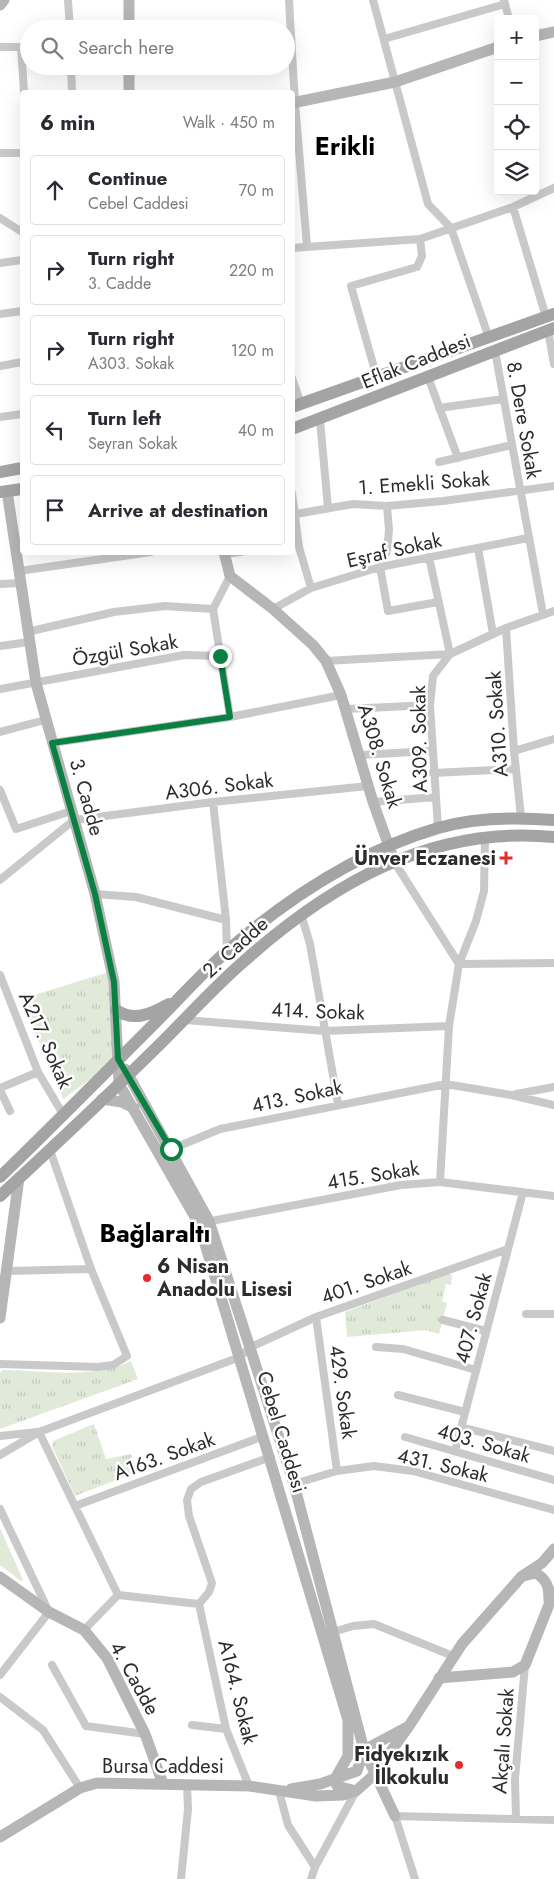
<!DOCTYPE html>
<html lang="en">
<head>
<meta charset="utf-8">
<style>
	body { margin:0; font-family:Jost,sans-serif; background:#f7f7f7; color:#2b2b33 }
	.controls { position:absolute; right:15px; top:15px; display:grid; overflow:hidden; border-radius:5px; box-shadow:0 5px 20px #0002 }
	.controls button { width:45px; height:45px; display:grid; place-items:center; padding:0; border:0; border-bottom:1px solid #e1e1e2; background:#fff; color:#2b2b33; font:25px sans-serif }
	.stop { position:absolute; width:15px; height:15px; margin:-11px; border:4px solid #0b8043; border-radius:50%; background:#fff }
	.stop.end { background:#0b8043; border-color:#fff; box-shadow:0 1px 5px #0008 }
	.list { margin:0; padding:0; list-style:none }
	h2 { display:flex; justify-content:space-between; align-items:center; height:65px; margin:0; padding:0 20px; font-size:21px }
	h2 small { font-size:16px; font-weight:400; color:#7c7c81 }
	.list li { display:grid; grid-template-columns:32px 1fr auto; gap:15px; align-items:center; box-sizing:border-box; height:70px; margin:0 10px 10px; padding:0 10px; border:1px solid #e1e1e2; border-radius:5px }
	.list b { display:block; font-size:19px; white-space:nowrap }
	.list p { margin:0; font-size:16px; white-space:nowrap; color:#7c7c81 }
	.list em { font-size:16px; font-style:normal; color:#7c7c81 }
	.icon { flex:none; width:28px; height:28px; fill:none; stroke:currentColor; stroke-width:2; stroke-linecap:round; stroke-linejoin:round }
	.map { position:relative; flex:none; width:554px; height:1879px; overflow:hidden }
	.search { position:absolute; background:#fff; box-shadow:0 5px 20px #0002; left:20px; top:20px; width:275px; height:55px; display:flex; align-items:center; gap:12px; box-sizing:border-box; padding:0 18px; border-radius:28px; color:#7c7c81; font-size:19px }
	.panel { position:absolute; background:#fff; box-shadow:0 5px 20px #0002; left:20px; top:90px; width:275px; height:465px; border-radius:5px }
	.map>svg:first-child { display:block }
	.green { fill:#e1ead9 }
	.park { fill:url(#park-tufts) }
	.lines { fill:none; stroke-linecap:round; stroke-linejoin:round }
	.street { stroke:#c9c9c9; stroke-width:8 }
	.secondary { stroke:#b6b6b6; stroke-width:11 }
	.primary { stroke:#a4a4a4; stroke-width:12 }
	.route { stroke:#0b8043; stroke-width:6 }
	.poi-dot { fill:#e62b2f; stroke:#fff; stroke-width:2 }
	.labels { text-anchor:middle; stroke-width:5; stroke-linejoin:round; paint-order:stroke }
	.street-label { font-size:20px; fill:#2c2c2c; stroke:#fff }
	.poi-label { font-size:20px; font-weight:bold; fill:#2c2c2c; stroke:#fff; text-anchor:end }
	.district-label { font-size:25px; font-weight:bold; fill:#000; stroke:#fff }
</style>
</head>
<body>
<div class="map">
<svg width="554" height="1879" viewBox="0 0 554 1879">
	<defs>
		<pattern id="park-tufts" width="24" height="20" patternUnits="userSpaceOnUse" patternTransform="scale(1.25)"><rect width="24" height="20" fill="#e1ead9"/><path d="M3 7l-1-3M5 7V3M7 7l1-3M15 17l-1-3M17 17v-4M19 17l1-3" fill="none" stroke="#c1c9ba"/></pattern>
	</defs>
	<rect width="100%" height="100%" fill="#fff"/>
	<path class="green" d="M0 1528 23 1580 21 1581 0 1565Z"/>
	<path class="park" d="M112 971 118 1059 63 1099 21 999Z
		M449 1273 452 1275 451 1285 446 1284 442 1301 447 1303 439 1334 426 1330 347 1337 345 1312Z
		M131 1361 138 1379 0 1429V1373L3 1370C44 1371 94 1379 131 1361Z
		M94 1424 106 1459 131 1454 137 1472 75 1496 52 1446 53 1441Z"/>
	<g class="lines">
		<path class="street" d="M68 0 70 29
			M289 0 295 103 307 246
			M373 0 428 204 451 228 489 338
			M504 0 509 19
			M384 39 505 4
			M0 47H29
			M21 47 24 92
			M71 66 72 92
			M0 153H22
			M513 207 546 317
			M0 218 22 232
			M292 248 420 239 513 207 554 188
			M0 263 22 260
			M0 314 22 311
			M548 330 554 364
			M495 351 543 614
			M0 366 22 362
			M428 377 458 458
			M292 378 301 404
			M377 378 351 286 417 267 422 256 420 239
			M439 408 503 399
			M0 417 22 414
			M320 420 328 508
			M439 462 512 445
			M292 493 299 547 311 588
			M387 506 389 530 387 551 380 567 388 611 438 602
			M296 514 353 504 387 506 443 501 554 486
			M478 548 493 634
			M224 554 241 552
			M429 557 450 654 433 676 430 705 438 828
			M19 571 151 552
			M230 576 213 609 230 717
			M0 584 21 583
			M273 609 311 588 380 567 528 538
			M506 628 514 751 521 817
			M27 632 114 612 165 606 213 609
			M0 646 29 642
			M326 661 450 654 506 628 554 611
			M0 689 184 655 220 656
			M346 709 430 705
			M0 732 45 720
			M52 743 230 717 341 695
			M514 751 554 739
			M360 755 431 751
			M433 773 516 769
			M0 790 16 829 71 811
			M213 802 226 920 227 951
			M373 802 436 797
			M395 863 459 964 554 963
			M0 880 74 820 213 802 368 786
			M95 894 136 897 226 920
			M301 914 310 944 338 1104
			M0 975 38 1072 64 1116
			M185 1020 325 1031 449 1026
			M0 1088 38 1072
			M0 1090 10 1111
			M516 1094 554 1087
			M167 1151 220 1129 446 1084 511 1095 554 1105
			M440 1182 449 1026 459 964 476 921 484 891 485 837
			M206 1222 401 1185 440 1182 554 1196
			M7 1271 91 1269
			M526 1314H554
			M316 1317 337 1471
			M443 1320 486 1331
			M376 1347 403 1349 476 1370
			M0 1364 98 1367 113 1365 127 1356 91 1269 50 1150
			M398 1395 465 1412
			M461 1427 554 1451
			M39 1432 118 1595
			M0 1436 37 1432
			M405 1437 554 1480
			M455 1451 523 1192
			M0 1455 39 1432 240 1357 249 1348 316 1317 508 1249
			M294 1484 337 1471 374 1466 413 1471 554 1510
			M75 1506 264 1436
			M0 1509 49 1612 0 1675
			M199 1604 209 1592 212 1583 189 1516 187 1500 191 1489 201 1482 271 1457
			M199 1604 226 1729 249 1786
			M84 1630 118 1595 199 1604
			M333 1632 353 1626 374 1624 453 1656
			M52 1665 86 1726 145 1734
			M0 1697 43 1730 80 1788
			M192 1725 226 1729
			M279 1791 288 1825 315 1867
			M516 1819 515 1779 525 1665
			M181 1879 188 1809 187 1784
			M311 1879 315 1867 356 1791
			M415 1879 395 1816 554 1820"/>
		<path class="secondary" d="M129 0V29
			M0 5 4 0
			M535 36 554 32
			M129 92V66
			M292 103 395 82 498 47
			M7 491 36 683 95 894 114 982 119 1084 199 1224 348 1720V1756L335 1779 337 1786 356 1791
			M224 552 230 576 273 609 313 645 326 661 341 695 373 802 395 863
			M125 1069 209 1221 294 1484 364 1750 395 1816
			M102 1099 122 1102 134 1108
			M0 1318 19 1178
			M523 1576 536 1573C548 1581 549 1587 549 1601
			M0 1577 49 1612 84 1630 107 1658 145 1734 163 1784
			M439 1678 513 1672 525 1665 554 1592
			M291 1789 320 1784 357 1771 364 1750 407 1727
			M0 1837 80 1788 97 1783 249 1786 316 1796 343 1795 356 1791 374 1775 409 1726 462 1644 522 1576 542 1563 554 1549"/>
		<path class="primary" d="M292 407 554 314
			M292 429 554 328
			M0 472 22 468
			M0 492 22 489
			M116 1010C134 1022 151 1014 169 1004
			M0 1177C52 1127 102 1076 153 1025 177 1001 201 974 227 951 289 897 360 851 438 828 475 817 516 817 554 820
			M0 1196C52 1148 103 1100 153 1051 183 1022 211 990 242 963 330 884 431 825 554 837"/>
	</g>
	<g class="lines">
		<path class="route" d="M171 1149 118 1059 114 982 95 894 52 743 230 717 220 656"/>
	</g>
	<g class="poi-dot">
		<path d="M503.5 850.5h5v5h5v5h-5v5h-5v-5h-5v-5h5z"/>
		<circle cx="147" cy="1278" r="5"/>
		<circle cx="459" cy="1765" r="5"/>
	</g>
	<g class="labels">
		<g class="street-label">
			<text transform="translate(416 361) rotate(-22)" y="7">Eflak Caddesi</text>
			<text transform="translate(524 420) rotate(80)" y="7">8. Dere Sokak</text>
			<text transform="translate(424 483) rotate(-4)" y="7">1. Emekli Sokak</text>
			<text transform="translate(394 550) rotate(-13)" y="7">Eşraf Sokak</text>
			<text transform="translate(125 650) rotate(-10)" y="7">Özgül Sokak</text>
			<text transform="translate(497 724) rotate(-94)" y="7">A310. Sokak</text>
			<text transform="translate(419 739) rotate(-91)" y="7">A309. Sokak</text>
			<text transform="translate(380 756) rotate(73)" y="7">A308. Sokak</text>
			<text transform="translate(219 786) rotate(-7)" y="7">A306. Sokak</text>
			<text transform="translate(87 797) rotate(74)" y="7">3. Cadde</text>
			<text transform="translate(235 947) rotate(-42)" y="7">2. Cadde</text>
			<text transform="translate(318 1011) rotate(2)" y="7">414. Sokak</text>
			<text transform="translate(46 1040) rotate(66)" y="7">A217. Sokak</text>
			<text transform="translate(297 1096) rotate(-12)" y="7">413. Sokak</text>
			<text transform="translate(373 1175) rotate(-9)" y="7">415. Sokak</text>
			<text transform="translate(366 1282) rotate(-19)" y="7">401. Sokak</text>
			<text transform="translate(473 1318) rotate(-75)" y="7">407. Sokak</text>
			<text transform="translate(343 1392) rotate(82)" y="7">429. Sokak</text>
			<text transform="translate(282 1432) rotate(73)" y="7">Cebel Caddesi</text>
			<text transform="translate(484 1443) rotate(16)" y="7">403. Sokak</text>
			<text transform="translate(164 1456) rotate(-20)" y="7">A163. Sokak</text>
			<text transform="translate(443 1465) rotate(13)" y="7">431. Sokak</text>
			<text transform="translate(135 1678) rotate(61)" y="7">4. Cadde</text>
			<text transform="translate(238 1692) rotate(76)" y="7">A164. Sokak</text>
			<text transform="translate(503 1741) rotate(-86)" y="7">Akçalı Sokak</text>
			<text x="163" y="1773">Bursa Caddesi</text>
		</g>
		<g class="poi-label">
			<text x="496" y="865">Ünver Eczanesi</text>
			<text x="157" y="1273" text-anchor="start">6 Nisan<tspan x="157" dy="23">Anadolu Lisesi</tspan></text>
			<text x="449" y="1761">Fidyekızık<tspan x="449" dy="23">İlkokulu</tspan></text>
		</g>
		<g class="district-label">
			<text x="345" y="155">Erikli</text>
			<text x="155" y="1242">Bağlaraltı</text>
		</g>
	</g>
</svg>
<div class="controls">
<button>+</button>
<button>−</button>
<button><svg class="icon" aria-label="locate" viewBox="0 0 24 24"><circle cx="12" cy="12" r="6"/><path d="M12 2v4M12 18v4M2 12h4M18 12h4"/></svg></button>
<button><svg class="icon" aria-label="layers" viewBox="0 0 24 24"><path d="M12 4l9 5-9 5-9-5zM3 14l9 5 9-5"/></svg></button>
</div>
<div class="stop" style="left:171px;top:1149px"></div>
<div class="stop end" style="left:220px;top:656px"></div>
<div class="search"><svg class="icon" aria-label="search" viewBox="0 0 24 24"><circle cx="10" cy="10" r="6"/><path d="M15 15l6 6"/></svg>Search here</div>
<section class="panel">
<h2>6 min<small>Walk · 450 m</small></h2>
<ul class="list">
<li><svg class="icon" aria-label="ahead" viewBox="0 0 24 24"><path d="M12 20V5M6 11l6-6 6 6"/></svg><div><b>Continue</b><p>Cebel Caddesi</p></div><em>70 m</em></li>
<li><svg class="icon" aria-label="right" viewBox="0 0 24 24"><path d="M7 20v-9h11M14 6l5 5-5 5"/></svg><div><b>Turn right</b><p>3. Cadde</p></div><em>220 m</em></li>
<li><svg class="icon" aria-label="right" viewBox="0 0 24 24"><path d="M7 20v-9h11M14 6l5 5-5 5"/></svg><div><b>Turn right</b><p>A303. Sokak</p></div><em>120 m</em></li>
<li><svg class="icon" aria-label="left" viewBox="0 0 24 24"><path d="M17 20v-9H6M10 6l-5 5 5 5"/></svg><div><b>Turn left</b><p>Seyran Sokak</p></div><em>40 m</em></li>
<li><svg class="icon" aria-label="arrive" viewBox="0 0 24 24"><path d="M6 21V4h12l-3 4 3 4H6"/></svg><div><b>Arrive at destination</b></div></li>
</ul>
</section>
</div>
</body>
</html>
